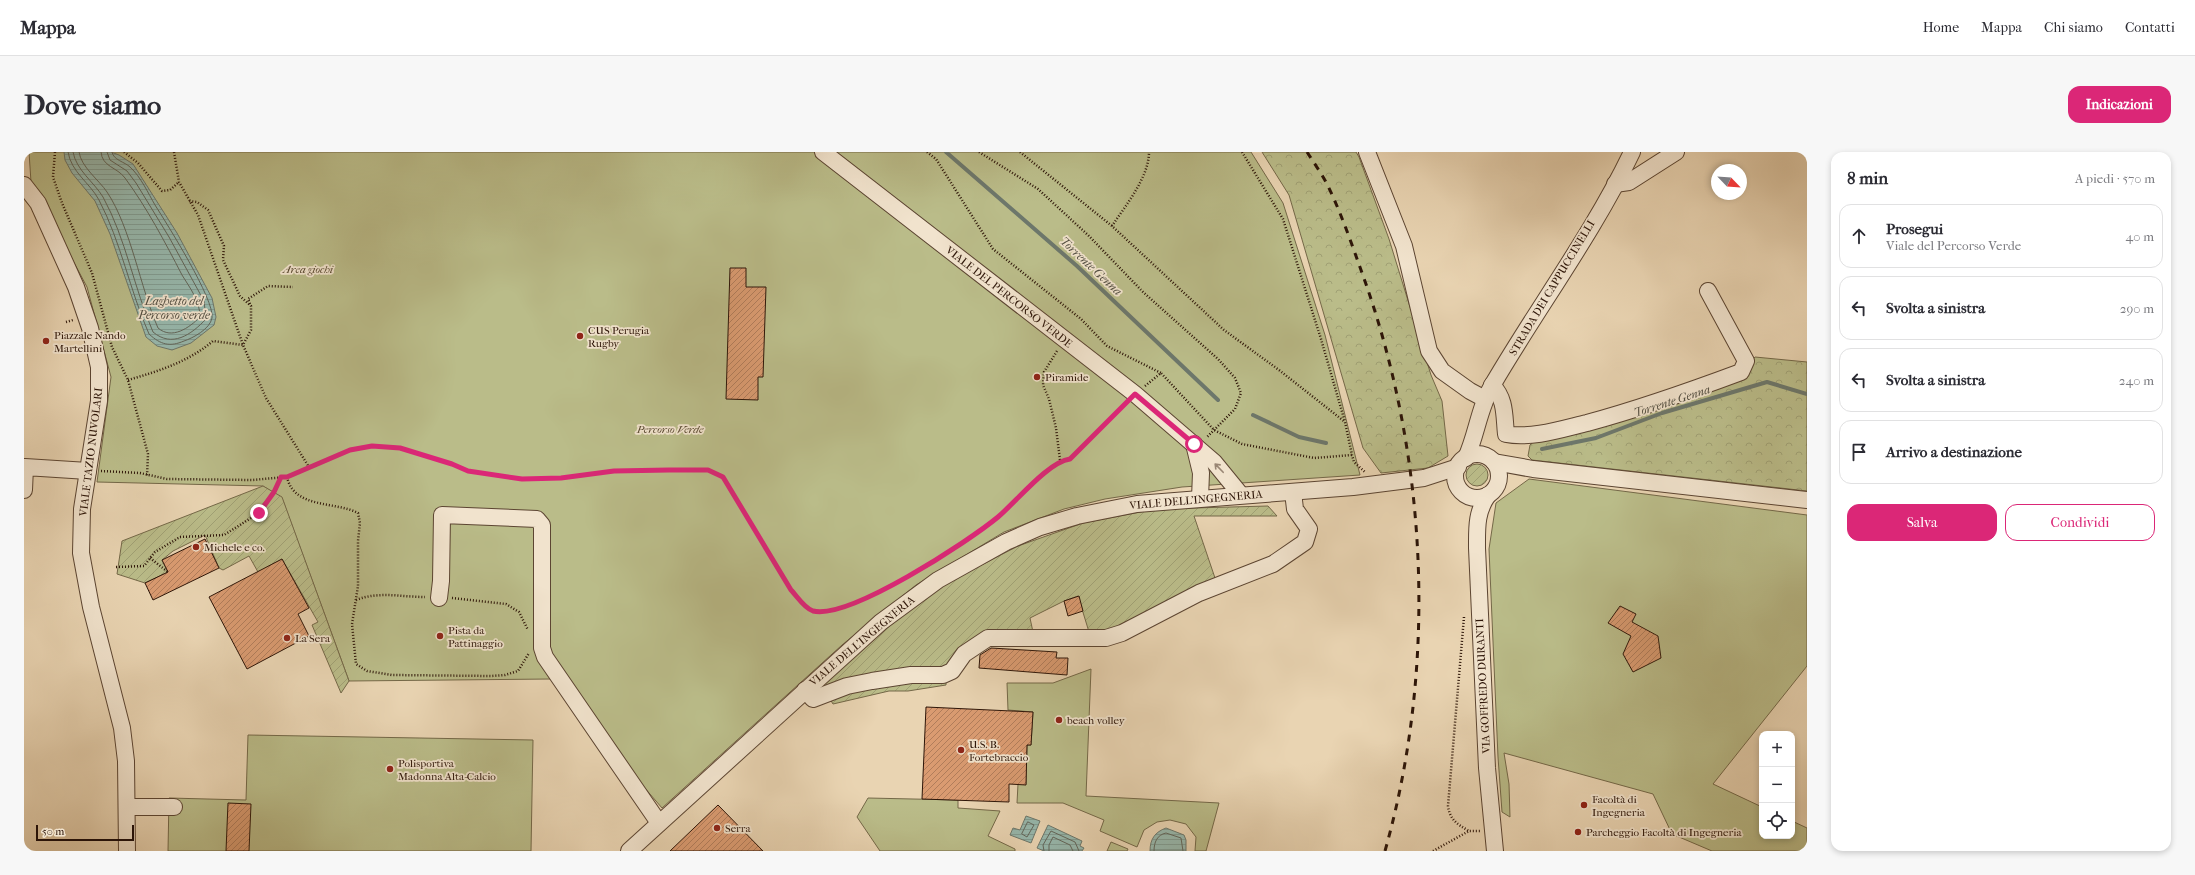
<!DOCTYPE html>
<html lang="it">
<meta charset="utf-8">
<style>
:root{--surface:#fff;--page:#f7f7f7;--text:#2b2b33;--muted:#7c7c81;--line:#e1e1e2;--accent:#db2777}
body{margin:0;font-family:"IM FELL French Canon",serif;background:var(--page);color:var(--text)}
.controls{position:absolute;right:12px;bottom:12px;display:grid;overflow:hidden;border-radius:8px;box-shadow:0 2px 6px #0003}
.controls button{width:36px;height:36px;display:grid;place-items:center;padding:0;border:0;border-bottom:1px solid var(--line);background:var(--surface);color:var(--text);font:20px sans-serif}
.compass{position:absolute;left:1687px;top:12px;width:36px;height:36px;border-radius:50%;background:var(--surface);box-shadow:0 2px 6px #0003;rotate:115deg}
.scale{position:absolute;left:12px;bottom:10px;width:98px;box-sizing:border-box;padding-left:4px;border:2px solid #2d1508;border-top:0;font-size:11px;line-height:14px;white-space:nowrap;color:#2d1508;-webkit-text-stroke:3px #f1e3cd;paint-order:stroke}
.stop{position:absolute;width:12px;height:12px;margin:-9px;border:3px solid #db2777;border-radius:50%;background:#fff}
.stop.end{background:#db2777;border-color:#fff;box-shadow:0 1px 4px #0008}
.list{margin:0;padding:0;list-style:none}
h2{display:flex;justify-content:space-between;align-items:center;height:52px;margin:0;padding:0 16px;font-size:17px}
h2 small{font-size:13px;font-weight:400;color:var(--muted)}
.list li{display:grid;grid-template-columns:26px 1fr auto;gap:12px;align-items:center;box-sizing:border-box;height:64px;margin:0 8px 8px;padding:0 8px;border:1px solid var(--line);border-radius:12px}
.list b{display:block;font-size:15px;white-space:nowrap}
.list p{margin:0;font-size:13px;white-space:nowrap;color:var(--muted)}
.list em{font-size:13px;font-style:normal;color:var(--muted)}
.actions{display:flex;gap:8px;padding:12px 16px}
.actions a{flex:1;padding:9px 0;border:1px solid var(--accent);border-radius:12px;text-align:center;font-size:14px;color:var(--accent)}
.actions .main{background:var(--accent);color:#fff}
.icon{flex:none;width:22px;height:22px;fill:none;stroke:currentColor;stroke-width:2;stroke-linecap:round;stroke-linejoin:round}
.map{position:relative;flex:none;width:1783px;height:699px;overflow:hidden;border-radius:12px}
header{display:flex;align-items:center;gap:24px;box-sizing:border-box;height:56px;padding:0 20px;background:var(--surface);border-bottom:1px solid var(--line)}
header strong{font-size:19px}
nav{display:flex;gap:22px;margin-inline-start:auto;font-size:14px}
.intro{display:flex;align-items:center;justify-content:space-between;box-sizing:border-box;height:96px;padding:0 24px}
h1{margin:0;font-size:28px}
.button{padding:10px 18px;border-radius:12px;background:var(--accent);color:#fff;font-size:14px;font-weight:700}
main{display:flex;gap:24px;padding:0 24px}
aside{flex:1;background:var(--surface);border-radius:12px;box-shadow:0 2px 6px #0003}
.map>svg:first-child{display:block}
.green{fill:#babc89;stroke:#746848}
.forest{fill:url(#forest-crowns);stroke:#746848}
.garden{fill:url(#garden-furrows);stroke:#746848}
.water{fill:url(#water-rules);stroke:#6d776b}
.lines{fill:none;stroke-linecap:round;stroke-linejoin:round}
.shore{stroke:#62665a;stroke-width:1}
.stream{stroke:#6d776b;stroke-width:4}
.building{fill:url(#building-hatch);stroke:#2d1508}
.minor-casing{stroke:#5c4532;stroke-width:18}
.path{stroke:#2d1508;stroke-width:2.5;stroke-dasharray:1 2;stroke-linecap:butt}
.minor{stroke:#f1e3cd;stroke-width:16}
.rail{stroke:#2d1508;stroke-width:3;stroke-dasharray:7 7;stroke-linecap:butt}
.oneway{stroke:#998674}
.route{stroke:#db2777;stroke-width:5}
.poi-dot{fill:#8f2418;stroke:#f1e3cd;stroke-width:1.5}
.labels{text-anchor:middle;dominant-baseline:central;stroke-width:3.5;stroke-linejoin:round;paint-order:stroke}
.park-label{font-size:11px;font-style:italic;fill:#57472f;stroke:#f1e3cd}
.street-label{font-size:11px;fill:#2d1508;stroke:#f1e3cd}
.poi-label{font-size:11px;fill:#2d1508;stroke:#f1e3cd;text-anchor:start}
.water-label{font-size:12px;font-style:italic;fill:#524e42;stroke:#f1e3cd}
</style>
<header>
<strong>Mappa</strong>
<nav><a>Home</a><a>Mappa</a><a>Chi siamo</a><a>Contatti</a></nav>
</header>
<div class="intro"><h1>Dove siamo</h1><a class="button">Indicazioni</a></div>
<main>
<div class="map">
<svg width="1783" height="699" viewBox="0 0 1783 699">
<defs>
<pattern id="forest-crowns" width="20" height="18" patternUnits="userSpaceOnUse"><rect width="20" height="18" fill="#babc89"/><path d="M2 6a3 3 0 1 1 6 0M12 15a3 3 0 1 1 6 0" fill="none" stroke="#a0a175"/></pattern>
<pattern id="garden-furrows" width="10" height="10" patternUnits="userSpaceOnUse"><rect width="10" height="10" fill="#babc89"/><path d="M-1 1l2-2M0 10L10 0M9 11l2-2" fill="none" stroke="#a0a175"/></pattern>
<pattern id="water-rules" width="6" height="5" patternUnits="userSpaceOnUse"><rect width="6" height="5" fill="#97b8ad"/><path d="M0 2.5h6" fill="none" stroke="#829d93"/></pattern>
<pattern id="building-hatch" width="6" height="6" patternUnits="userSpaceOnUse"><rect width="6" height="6" fill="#da9b71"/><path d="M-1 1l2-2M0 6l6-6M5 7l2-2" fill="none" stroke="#b17d5b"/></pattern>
</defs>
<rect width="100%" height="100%" fill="#e9d4b2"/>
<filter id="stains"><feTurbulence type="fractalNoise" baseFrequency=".005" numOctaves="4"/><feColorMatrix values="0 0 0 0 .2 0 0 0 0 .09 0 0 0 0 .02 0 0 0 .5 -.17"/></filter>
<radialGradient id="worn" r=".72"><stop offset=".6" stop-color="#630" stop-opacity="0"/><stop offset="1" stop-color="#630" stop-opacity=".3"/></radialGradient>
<g class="green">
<polygon points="5,0 1227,0 1259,51 1301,183 1336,323 1158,335 1081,347 1040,357 980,380 892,433 818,493 638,656 527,527 325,529 258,346 239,334 73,330 87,225 63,135 7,30"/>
<polygon points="1505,327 1783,363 1783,514 1689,632 1738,655 1738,684 1768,684 1768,669 1783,676 1783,699 1688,699 1648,682 1629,642 1480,601 1485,632 1486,665 1478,660 1474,605 1465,397 1472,351"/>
<polygon points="1067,517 1062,644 1195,651 1182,699 1171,699 1172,685 1162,672 1146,668 1133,670 1120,678 1113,695 1076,679 1080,668 1039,651 993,651 994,632 1002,632 1003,593 1007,593 1009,560 984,558 983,531 1029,531"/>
<polygon points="224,583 509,588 507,699 144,699 145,646 222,648"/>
<polygon points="844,646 934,648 934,656 976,659 964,684 991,697 991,699 856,699 833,665"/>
<polygon points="1087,690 1104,697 1103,699 1083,699"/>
</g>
<g class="forest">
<polygon points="1238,0 1332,0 1335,5 1365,87 1407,223 1418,249 1424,304 1404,316 1357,321 1339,296 1265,43"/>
<polygon points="1731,205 1783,210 1783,339 1508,308 1504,304 1506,293 1520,280 1717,220"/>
</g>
<g class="garden">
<circle cx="1453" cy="323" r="11"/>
<polygon points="239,334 258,345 325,529 317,541 288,473 294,470 258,407 234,420 225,404 199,418 195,416 181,383 149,399 138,408 144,420 121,431 93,422 98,389"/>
<polygon points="1244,354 1253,364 1170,364 1191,426 1077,482 1065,480 1054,444 1040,449 1006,466 1009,480 966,481 922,516 922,533 884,539 865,539 809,552 798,534 864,475 921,432 994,394 1059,371 1132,357"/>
</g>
<g class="water">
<polygon points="40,0 87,0 95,3 109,12 153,81 188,146 192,165 190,173 167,191 148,198 133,194 122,185 86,82 71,49 48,21 41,8"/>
<polygon points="1002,664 1016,669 1007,691 986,683 989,676 996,678"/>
<polygon points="1024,673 1058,689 1056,694 1060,696 1058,699 1020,699 1013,696"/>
<path d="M1142,676l18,7 2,5v11h-36c0,-12 5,-19 16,-23z"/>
</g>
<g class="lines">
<g class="shore">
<path d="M44,0c3,20 22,31 31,48 22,42 31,91 50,134 12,11 21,13 35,7 9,-3 26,-12 28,-23 3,-18 -45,-94 -57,-113 -7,-12 -14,-28 -25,-38 -5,-5 -17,-7 -18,-15"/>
<path d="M49,0c3,18 21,30 30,45 23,42 31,91 50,135 19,16 38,3 53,-13l-2,-18 -35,-64 -33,-54 -9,-12 -17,-11 -3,-8"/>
<path d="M55,0c2,15 20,28 28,40 24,36 33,95 51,136 14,12 31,0 42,-11 0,-16 -10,-29 -18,-42 -17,-33 -35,-67 -57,-97 -8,-11 -23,-11 -24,-26"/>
<polygon points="1004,670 1010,673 1003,685 998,682"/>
<polyline points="1020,699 1019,693 1027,679 1051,690 1055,699"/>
<polyline points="1025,699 1025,693 1029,685 1046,693 1049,699"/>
<path d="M1130,699c0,-9 3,-16 12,-18l15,5 2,13"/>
</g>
<g class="stream">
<polyline points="922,0 1053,114 1194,248"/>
<polyline points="1229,263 1275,285 1302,291"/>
<polyline points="1518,297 1572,286 1638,261 1743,230 1783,242"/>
</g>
</g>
<g class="building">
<polygon points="706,116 722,116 722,135 742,135 739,225 734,225 734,248 702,247"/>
<polygon points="181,387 195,416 129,448 121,431 144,420 138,408"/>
<polygon points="258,407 285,456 274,462 285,484 223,517 185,445"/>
<polygon points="1055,444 1059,459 1044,464 1040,449"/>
<polygon points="1596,454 1612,462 1608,470 1634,484 1637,506 1609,520 1599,502 1607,484 1584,471"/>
<polygon points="967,496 1033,500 1032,506 1044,506 1043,523 955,516 956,503"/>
<polygon points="902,555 1009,560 1007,593 1003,593 1002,633 985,632 985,650 898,647"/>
<polygon points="204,651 227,652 225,699 202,699"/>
<polygon points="694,653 739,699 646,699"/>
</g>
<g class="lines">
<g class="minor-casing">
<g id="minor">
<polyline points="799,0 1111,242 1190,310 1217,343"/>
<polyline points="1343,0 1380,94 1405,199 1418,219 1446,239 1461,247"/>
<polyline points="1591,32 1605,30 1652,0"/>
<polyline points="0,33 14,51 52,135 66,176 75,215 75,249 58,357 57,401 67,455 98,576 102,609 103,699"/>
<path d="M1468,233c14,14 12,31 14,49 25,5 56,-5 81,-11 52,-14 103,-32 154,-51l5,-11 -38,-70"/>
<polyline points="1170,292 1177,321 1176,346"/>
<circle cx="1453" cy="324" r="22"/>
<path d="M1442,306c11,-24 13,-51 27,-74 45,-77 101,-152 139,-232"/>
<polyline points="1470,310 1509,317 1783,348"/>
<polyline points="0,338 1,315 64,319"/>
<path d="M1464,343c-12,17 -11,33 -11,53l10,220 8,83"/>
<polyline points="415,446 417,429 418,363 513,367 518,373 518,496 521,505 635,671"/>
<polyline points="781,538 789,547 823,534 848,529 887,523 919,523 928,519 940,502 964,486 1082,486 1098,481 1175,441 1249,412 1281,390 1285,377 1271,357 1269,340"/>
<polyline points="103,655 150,655"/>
<polyline points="605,699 857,470 914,428 982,390 1016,375 1053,364 1113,352 1329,335 1400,326 1434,315"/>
</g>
</g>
<g class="path">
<polyline points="31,0 29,25 38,51 68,121 88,195 104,228 124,302 123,324"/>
<polyline points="100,0 114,11 138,39 146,38 155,30"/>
<polyline points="150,0 155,30 174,63 219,193 242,246 285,315"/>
<polyline points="903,0 912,7 969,97 1057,167 1083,194 1137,221"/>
<polyline points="955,0 1014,37 1065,84 1119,140 1194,207 1211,226 1217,241 1211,257 1183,285"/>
<polyline points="996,0 1088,74 1200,178 1255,218 1321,270"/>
<polyline points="1218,0 1259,67 1297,187 1321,270 1328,303 1330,310 1341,320"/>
<path d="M1088,74c14,-21 37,-49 37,-74"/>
<polyline points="226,152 224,147 244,134 269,135"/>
<polyline points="42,170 49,168"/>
<polyline points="1033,199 1020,220 1019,233 1025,247 1032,276 1036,308"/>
<path d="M104,228c31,-9 60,-18 85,-39l30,4 8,-15v-24l-11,-10 -17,-36 1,-14 -16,-36 -11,-8 -8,-1"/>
<polyline points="1121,234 1137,221 1190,278 1218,292 1290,306 1328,303"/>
<path d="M77,319l39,2 27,6 85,1 35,-3 63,-27 22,-4 28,2 51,16 17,7 54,8 39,-1 53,-7 55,-1h39l15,7 68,113c6,6 13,18 22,21 36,9 156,-69 185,-94 19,-16 49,-55 72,-58l55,-55"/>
<path d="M263,325c7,32 48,24 71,36l2,10 -2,18v45l-6,38 4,40 11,7 25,4 99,1 14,-1 13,-4 11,-18"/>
<polyline points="126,406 144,420"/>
<polyline points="92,415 120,414 131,400 156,385 200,383 235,361 250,340 257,326"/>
<polyline points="428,446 482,452 495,460 504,478"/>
<path d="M332,448c23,-9 45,-3 69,-3"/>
<path d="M1440,465l-16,189c2,14 9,18 21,25"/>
<polyline points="1409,699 1445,679 1456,679"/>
</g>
<use href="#minor" class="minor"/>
<path class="rail" d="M1283,0c7,11 15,22 21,34 13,27 23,56 33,84 67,184 77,393 24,581"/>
</g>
<defs><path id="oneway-shaft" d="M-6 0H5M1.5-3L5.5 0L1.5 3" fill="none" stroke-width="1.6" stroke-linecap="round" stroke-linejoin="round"/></defs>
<use class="oneway" href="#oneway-shaft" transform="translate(1195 316) rotate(-134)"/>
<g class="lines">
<path class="route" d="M235,361l15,-21 7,-15h6l63,-27 22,-4 28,2 52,16 16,7 54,8 39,-1 53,-7 55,-1h39l15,7 68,113c6,6 13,18 22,21 36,9 156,-70 185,-94 19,-16 50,-55 72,-58l65,-65 59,50"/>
</g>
<g class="poi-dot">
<circle cx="556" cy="184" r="4"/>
<circle cx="22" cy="189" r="4"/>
<circle cx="1013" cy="225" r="4"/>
<circle cx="172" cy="395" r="4"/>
<circle cx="416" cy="484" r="4"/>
<circle cx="263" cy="486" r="4"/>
<circle cx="1035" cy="568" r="4"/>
<circle cx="937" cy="598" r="4"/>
<circle cx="366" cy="617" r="4"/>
<circle cx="1560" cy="653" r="4"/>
<circle cx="693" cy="676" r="4"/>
<circle cx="1554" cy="680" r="4"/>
</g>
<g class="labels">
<g class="park-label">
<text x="284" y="117">Area giochi</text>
<text x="646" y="277">Percorso Verde</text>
</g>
<g class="street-label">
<text transform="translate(1528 136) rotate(-59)">STRADA DEI CAPPUCCINELLI</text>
<text transform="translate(985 145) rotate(38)">VIALE DEL PERCORSO VERDE</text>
<text transform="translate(67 300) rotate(-83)">VIALE TAZIO NUVOLARI</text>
<text transform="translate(1172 348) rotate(-5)">VIALE DELL'INGEGNERIA</text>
<text transform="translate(838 489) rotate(-40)">VIALE DELL'INGEGNERIA</text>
<text transform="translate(1459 534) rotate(-93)">VIA GOFFREDO DURANTI</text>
</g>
<g class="poi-label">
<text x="564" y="178">CUS Perugia<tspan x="564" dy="13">Rugby</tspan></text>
<text x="30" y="183">Piazzale Nando<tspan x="30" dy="13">Martellini</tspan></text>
<text x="1021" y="225">Piramide</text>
<text x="180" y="395">Michele e co.</text>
<text x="424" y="478">Pista da<tspan x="424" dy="13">Pattinaggio</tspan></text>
<text x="271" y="486">La Sera</text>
<text x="1043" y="568">beach volley</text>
<text x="945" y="592">U.S. B.<tspan x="945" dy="13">Fortebraccio</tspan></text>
<text x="374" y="611">Polisportiva<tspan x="374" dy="13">Madonna Alta-Calcio</tspan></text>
<text x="1568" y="647">Facoltà di<tspan x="1568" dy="13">Ingegneria</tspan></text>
<text x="701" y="676">Serra</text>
<text x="1562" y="680">Parcheggio Facoltà di Ingegneria</text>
</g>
<g class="water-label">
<text transform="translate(1067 114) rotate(43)">Torrente Genna</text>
<text x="150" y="149">Laghetto del<tspan x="150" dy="14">Percorso verde</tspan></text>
<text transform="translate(1648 249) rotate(-18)">Torrente Genna</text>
</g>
</g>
<rect width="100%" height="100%" filter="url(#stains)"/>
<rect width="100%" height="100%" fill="url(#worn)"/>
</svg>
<div class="controls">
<button>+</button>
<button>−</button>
<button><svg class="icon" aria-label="locate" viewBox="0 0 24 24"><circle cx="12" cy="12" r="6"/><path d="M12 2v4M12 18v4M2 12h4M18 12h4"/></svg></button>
</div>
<svg class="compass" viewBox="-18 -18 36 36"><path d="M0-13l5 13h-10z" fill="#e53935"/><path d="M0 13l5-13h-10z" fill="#7c7c81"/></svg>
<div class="scale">50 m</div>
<div class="stop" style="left:1170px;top:292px"></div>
<div class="stop end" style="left:235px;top:361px"></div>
</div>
<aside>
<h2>8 min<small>A piedi · 570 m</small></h2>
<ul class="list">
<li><svg class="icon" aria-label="ahead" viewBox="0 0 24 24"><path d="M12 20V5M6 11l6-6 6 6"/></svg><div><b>Prosegui</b><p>Viale del Percorso Verde</p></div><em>40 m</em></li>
<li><svg class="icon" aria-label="left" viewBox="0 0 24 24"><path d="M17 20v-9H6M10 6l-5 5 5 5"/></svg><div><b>Svolta a sinistra</b></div><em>290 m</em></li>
<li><svg class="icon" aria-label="left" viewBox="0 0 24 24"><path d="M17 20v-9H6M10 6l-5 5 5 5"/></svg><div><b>Svolta a sinistra</b></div><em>240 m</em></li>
<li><svg class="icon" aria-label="arrive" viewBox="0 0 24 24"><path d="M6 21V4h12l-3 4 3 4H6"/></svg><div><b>Arrivo a destinazione</b></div></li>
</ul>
<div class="actions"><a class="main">Salva</a><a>Condividi</a></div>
</aside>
</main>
